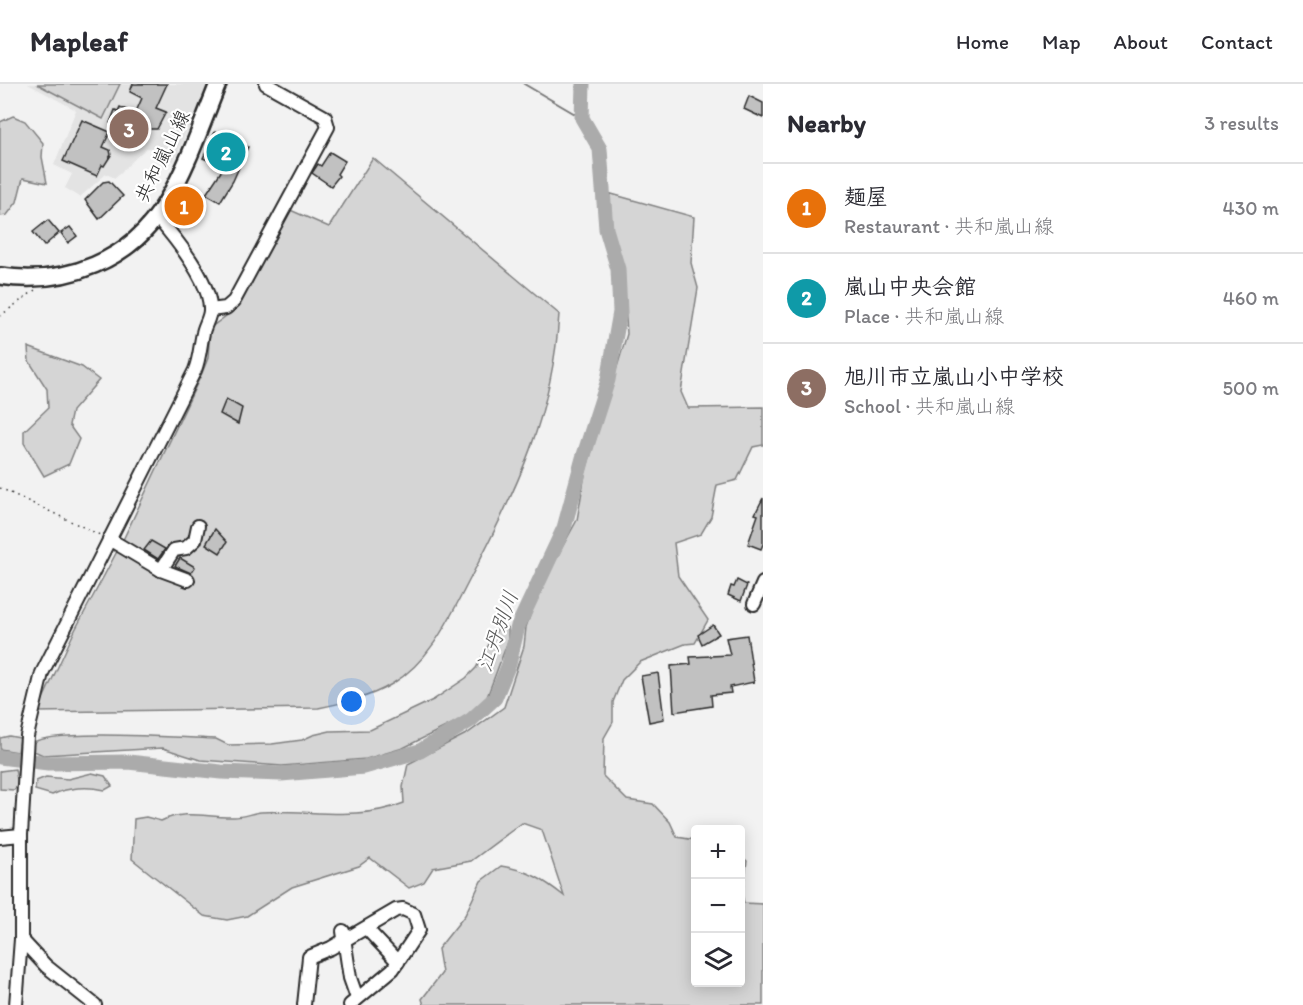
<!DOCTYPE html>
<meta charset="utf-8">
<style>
:root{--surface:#fff;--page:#f2f2f3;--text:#2b2b33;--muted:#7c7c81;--line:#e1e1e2;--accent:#1f6fb2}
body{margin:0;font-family:Itim,"Klee One",sans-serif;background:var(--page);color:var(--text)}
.controls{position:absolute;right:18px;bottom:18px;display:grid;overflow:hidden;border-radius:6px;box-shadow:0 3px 15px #0003}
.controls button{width:54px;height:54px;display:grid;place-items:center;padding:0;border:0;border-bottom:2px solid var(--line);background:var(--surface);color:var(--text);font:30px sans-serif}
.you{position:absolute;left:352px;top:618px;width:21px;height:21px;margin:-15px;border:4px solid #fff;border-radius:50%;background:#1a73e8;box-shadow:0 0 0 9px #1a73e833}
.badge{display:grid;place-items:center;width:39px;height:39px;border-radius:50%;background:var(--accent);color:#fff;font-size:20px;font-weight:700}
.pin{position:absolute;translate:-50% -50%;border:3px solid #fff;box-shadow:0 2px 6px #0006}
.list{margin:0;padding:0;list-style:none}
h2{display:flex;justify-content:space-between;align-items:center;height:78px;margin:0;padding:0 24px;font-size:26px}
h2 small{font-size:20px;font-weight:400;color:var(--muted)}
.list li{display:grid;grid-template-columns:39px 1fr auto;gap:18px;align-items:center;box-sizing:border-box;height:90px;padding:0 24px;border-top:2px solid var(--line)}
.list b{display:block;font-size:22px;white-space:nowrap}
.list p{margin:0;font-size:20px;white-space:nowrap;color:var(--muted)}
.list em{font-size:20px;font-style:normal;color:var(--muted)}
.icon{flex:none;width:33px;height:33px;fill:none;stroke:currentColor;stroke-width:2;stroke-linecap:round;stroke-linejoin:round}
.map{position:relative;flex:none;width:763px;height:921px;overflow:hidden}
header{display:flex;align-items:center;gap:36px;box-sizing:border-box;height:84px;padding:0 30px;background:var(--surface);border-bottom:2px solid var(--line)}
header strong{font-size:28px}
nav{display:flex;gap:33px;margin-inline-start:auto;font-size:21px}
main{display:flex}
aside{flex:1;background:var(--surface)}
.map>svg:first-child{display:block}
.built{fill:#e3e3e3}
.green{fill:#d5d5d5;stroke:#808080;stroke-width:1.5}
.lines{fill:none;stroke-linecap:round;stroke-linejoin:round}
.stream{stroke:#787878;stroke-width:2}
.river{stroke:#ababab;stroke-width:15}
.building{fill:#c1c1c1;stroke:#2b2b2b;stroke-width:1.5}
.minor-casing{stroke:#2b2b2b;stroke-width:16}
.major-casing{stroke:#2b2b2b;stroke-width:20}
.path{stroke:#2b2b2b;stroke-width:1.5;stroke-dasharray:1.5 4.5;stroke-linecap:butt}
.minor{stroke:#fff;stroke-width:12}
.major{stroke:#fff;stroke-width:15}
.labels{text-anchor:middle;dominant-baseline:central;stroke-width:4.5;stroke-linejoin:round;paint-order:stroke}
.street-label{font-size:20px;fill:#2b2b2b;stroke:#fff}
.water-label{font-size:21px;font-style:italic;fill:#585858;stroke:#fff}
</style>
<header>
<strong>Mapleaf</strong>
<nav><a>Home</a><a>Map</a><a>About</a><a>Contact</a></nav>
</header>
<main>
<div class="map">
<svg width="763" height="921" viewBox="0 0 763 921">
<rect width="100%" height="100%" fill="#f2f2f2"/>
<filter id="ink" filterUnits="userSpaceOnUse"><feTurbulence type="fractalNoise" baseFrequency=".0167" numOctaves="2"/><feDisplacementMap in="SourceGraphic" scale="12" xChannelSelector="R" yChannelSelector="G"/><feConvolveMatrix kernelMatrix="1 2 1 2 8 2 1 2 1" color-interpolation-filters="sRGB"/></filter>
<g filter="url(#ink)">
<polygon class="built" points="28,0 208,0 174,78 152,64 146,64 115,94 106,90 80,113 65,104 72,90 54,81 76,26"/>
<g class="green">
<polygon points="37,0 120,0 103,35"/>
<polygon points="13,32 25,37 43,59 42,73 47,99 23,94 17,118 7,131 0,132 0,38"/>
<path d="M373,74l186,156c-6,99 -42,175 -87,261 -21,40 -40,85 -80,109 -23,14 -49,19 -74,24l-281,4 38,-82 47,-88 80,-169 6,-15 2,-30 24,-18 54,-101 41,18z"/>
<path d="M608,109l86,24 -3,46 7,25 -17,104 7,16 75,-1v38l-10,2 -16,33 -20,5 -6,32 -10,17 -27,9 4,33 30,44 -13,23 -10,1 -45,18 -18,18 -9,22v20l-9,16 -1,38 24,24 26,4 17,18 7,15 18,3 1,142h44l1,-126 6,5 -5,34 2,8 19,1v101h-339l-2,-6 20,-26 -4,-24 27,-34 16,-34 20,-15c27,4 43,14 63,30l-22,-66 -20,-7 -51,38 -38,7 -9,14 -15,6 -39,-30 -11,8 -67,21 -45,29 -20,4 -23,-4 -72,-57 2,-40 12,-2 15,4c25,-12 46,-3 73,-4 9,0 18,-4 27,-5 49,-3 94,10 143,-9l-1,-16 5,-23 60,-31 36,-26 20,-61 2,-19 14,-39 37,-68 8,-46 42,-140 -3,-47 -9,-46 -6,-18z"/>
<polygon points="28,263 82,283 99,296 72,327 69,341 79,355 69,380 44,392 24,359 24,347 48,324 47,305 29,277"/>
<path d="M500,540l8,4v13l-21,56 -21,20 -63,31 -37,11 -84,7 -82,-6 -37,-12 -120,7 -9,-4 -3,-7c16,-16 154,-6 185,-5l12,6 44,-1 30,-4 11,-5 17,-4 40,-1 63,-30 33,-22 10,-10z"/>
<polygon points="9,652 20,654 18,668 0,665 0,654"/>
<polygon points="15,685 18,701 14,706 0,705 0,687"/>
<path d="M92,689l13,3 7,10 -7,4c-17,-4 -37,-3 -53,5l-17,-5 1,-9 10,-4 22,2z"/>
</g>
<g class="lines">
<polyline class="stream" points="524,0 582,34"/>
<polyline class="river" points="0,673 48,679 128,678 221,688 281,690 364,683 420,667 471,636 495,614 509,580 518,542 564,444 583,374 608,296 620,228 618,185 606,145 600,65 582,34 583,0"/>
</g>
<g class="building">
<polygon points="133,0 167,0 156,24 166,28 157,45 147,45 137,41 133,50 110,39 115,26 118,27 120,23 135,30 142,14 130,8"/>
<polygon points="749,12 763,19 763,34 744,25"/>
<polygon points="82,36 110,48 103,63 110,66 111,71 104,82 102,81 97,92 63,77"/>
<polygon points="215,48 248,63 233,97 220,118 206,110 224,83 203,74"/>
<polygon points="330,68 345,77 337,90 339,92 331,102 312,89 318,80 321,82"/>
<polygon points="109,97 123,112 99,135 85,116 103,98"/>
<polygon points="186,106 199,116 182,138 170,129"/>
<polygon points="48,136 59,149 44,162 33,148"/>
<polygon points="70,143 77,152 68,159 61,149"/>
<polygon points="226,315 242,324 238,340 220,330"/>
<polygon points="763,414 763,460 761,465 748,460 758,431 755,430"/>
<polygon points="215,445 227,458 220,469 206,460"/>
<polygon points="151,457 165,465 158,475 144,466"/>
<polygon points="180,474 195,483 191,489 175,482"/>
<polygon points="737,496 747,501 741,517 728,511 731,502 734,503"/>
<polygon points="713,541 719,550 702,560 698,551"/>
<polygon points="747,551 754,598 730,603 731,609 711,611 712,622 674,628 671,582 691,580 690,573 730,571 726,554"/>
<polygon points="658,589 664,635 649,638 641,592"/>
</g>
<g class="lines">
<g class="minor-casing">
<g id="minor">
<polyline points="210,226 226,224 234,217 328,43 325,33 266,0"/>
<polyline points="109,455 161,486 174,466 186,464 195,456 198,442"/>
<polyline points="161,486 188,496"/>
<polyline points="754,520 763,499"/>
<polyline points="0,753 21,751"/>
<polyline points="366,844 398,878"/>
<polyline points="343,847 350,894 357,914"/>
<polyline points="21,855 46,882 95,921"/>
<path d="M16,921l5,-66v-104l6,-99 15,-63 153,-303c5,-13 5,-24 8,-37 1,-7 7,-15 7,-23 1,-29 -35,-72 -53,-93"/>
<polyline points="304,921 309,873 331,864 396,826 403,825 414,830 419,846 393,885 350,921"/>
</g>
</g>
<g class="major-casing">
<path id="major" d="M0,192c65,10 132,-15 166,-74 22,-36 36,-79 52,-118"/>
</g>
<g class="path">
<polyline points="0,232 35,206"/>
<polyline points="0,404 100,451"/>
</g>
<use href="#minor" class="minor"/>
<use href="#major" class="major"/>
</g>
</g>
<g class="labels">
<g class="street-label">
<text transform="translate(162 72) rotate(-64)">共和嵐山線</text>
</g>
<g class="water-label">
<text transform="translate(497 547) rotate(-70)">江丹別川</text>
</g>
</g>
</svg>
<div class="controls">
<button>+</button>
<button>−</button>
<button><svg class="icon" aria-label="layers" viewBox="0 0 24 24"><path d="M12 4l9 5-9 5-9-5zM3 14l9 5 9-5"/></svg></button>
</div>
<div class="you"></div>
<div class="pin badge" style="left:184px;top:122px;background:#e8710a">1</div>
<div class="pin badge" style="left:226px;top:68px;background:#0f9aa8">2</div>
<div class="pin badge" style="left:129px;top:45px;background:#8d6e63">3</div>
</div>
<aside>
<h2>Nearby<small>3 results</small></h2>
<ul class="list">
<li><span class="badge" style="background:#e8710a">1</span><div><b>麺屋</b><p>Restaurant · 共和嵐山線</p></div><em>430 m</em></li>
<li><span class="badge" style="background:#0f9aa8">2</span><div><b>嵐山中央会館</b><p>Place · 共和嵐山線</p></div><em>460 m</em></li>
<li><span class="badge" style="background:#8d6e63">3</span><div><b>旭川市立嵐山小中学校</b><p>School · 共和嵐山線</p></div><em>500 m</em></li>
</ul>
</aside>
</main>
